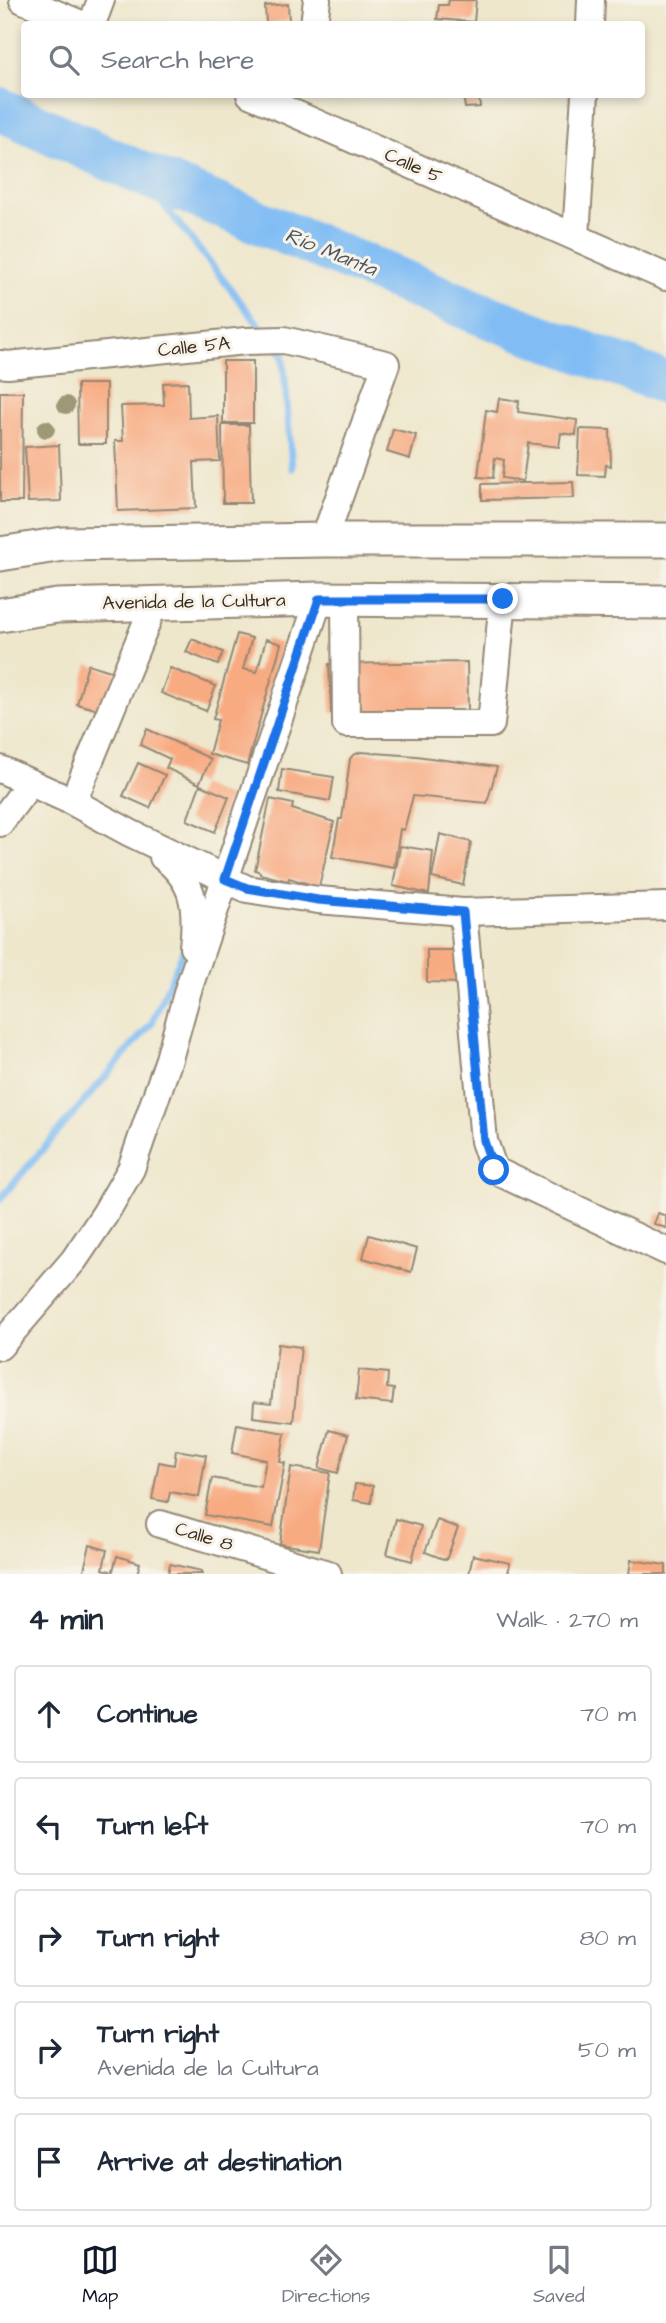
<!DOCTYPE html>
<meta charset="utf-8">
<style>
:root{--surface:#fff;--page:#f2f2f3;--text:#1f2937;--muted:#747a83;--line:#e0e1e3;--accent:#111827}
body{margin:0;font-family:"Architects Daughter",sans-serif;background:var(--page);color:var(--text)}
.stop{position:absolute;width:21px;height:21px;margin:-16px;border:5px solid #1a73e8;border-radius:50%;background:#fff}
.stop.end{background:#1a73e8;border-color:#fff;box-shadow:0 2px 7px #0008}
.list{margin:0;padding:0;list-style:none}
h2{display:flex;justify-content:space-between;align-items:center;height:91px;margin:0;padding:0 28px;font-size:30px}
h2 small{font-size:23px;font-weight:400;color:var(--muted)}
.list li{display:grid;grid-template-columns:46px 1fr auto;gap:21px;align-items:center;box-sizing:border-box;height:98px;margin:0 14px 14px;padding:0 14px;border:2px solid var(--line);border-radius:7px}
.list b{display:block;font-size:26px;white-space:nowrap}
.list p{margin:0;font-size:23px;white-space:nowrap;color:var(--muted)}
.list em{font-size:23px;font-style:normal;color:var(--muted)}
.icon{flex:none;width:38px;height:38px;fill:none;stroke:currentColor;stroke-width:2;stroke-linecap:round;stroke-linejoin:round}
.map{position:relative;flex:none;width:666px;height:1574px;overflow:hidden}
.search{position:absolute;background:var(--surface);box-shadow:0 4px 10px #0003;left:21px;right:21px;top:21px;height:77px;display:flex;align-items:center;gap:18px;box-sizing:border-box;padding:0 24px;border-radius:7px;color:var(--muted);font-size:26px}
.sheet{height:651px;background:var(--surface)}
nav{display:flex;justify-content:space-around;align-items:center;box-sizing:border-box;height:98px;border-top:2px solid var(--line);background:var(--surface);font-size:19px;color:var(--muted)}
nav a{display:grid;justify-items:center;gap:4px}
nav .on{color:var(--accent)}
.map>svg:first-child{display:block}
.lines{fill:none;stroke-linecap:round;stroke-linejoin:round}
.stream{stroke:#81bdf4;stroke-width:7}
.river{stroke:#81bdf4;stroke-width:44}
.building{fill:#f8aa81}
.minor-casing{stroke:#948875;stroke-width:30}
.major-casing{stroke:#948875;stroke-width:37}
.minor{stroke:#fff;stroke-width:26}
.major{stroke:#fff;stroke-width:33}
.tree{fill:#9f9877}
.route{stroke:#1a73e8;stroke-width:9}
.labels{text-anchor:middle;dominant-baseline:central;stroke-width:6;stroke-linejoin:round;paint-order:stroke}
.street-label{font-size:19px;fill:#3b2a1e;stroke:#f7f3e8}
.water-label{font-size:21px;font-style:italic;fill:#50565e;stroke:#f7f3e8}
</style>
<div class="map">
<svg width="666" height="1574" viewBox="0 0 666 1574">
<rect width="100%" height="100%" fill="#f7f3e8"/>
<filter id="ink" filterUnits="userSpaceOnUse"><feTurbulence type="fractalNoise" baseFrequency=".0143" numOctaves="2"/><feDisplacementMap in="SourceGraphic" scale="14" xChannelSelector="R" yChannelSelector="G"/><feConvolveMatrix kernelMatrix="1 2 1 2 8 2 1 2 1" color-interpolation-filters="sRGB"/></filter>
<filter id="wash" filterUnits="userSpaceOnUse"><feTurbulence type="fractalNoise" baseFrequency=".00686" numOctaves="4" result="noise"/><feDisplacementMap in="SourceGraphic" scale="28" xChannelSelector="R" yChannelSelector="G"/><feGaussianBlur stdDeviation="1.57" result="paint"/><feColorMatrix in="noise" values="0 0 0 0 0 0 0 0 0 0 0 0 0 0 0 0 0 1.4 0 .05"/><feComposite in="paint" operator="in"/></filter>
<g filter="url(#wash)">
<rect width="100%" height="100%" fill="#eee7cc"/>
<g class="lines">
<g class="stream">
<polyline points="138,172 266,334"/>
<polyline points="276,346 283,355 292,468"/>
<polyline points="0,1199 152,1023 186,945"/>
</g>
<polyline class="river" points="0,109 138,172 479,313 666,383"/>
</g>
<g id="blocks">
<g class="building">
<polygon points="449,0 476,0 474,22 437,19 439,5 448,5"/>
<polygon points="288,4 289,21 266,23 265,6"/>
<polygon points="463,94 479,94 480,107 465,108"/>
<rect x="223" y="361" width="30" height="62"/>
<polygon points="188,382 189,418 218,416 220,461 194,462 196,508 118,511 115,441 123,441 121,406 164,405 163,383"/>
<polygon points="77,384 106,384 106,444 78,444"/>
<polygon points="0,392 23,392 22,502 0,502"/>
<polygon points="499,398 519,401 518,412 577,420 576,435 561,433 559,447 528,443 523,481 502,478 504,460 495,458 493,478 478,477 486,410 497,412"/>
<polygon points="222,425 249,425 251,503 223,503"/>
<polygon points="393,429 416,435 410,459 387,452"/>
<polygon points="580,429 610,430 611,466 606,465 605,476 578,475"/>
<polygon points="59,445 61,501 28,502 25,447"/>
<polygon points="573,482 574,498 482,500 482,484"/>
<polygon points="237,634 252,638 243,669 257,672 266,639 281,644 247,765 209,754 218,720 213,719"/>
<polygon points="192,639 223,652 218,665 186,652"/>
<polygon points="467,662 468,710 331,713 329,664"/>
<polygon points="88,664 117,673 106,712 77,704"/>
<polygon points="170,668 216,686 206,711 161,693"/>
<polygon points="147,729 211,759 199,784 166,768 170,759 140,745"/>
<polygon points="361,752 416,756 497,767 487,803 413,796 404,830 400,829 394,868 332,857 339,819 342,819 350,759 353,755"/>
<polygon points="138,763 165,775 150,808 123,796"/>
<polygon points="282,769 334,777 330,801 279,792"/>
<polygon points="200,785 229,797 215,832 187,820"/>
<polygon points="270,799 293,804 292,809 334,822 319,887 289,878 288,881 260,874 260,872 255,870"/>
<polygon points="440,834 471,842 463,885 432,878"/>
<polygon points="400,846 433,851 429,894 393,886"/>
<polygon points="427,950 461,950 460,983 427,982"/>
<polygon points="658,1213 666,1216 666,1228 654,1224"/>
<polygon points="369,1235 417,1249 411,1272 363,1258"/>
<polygon points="278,1344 301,1347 293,1422 253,1417 254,1402 271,1404"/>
<polygon points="359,1370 388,1373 387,1388 394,1389 392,1404 356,1400"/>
<polygon points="237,1424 285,1433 280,1462 285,1463 273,1527 205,1515 212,1478 261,1487 266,1460 232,1453"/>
<polygon points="329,1430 348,1435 338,1473 319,1468"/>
<polygon points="176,1450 206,1455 199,1497 170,1492 168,1502 152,1499 159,1462 174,1465"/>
<polygon points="291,1467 330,1473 319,1550 280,1544"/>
<polygon points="355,1484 373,1486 371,1503 353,1500"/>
<polygon points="396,1519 421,1526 412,1561 387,1554"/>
<polygon points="437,1520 458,1528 446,1560 425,1552"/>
<polygon points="90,1545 107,1550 103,1569 110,1571 109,1574 83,1574"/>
<polygon points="473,1555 510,1563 508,1574 469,1574"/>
<polygon points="117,1556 140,1563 137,1574 112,1574"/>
<polygon points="631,1560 666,1565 666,1574 629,1574"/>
<polygon points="170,1564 202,1571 202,1574 168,1574"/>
</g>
</g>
</g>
<g filter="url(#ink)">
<use href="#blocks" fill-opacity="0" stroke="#948875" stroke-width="2"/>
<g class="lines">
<g class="minor-casing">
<g id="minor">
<polyline points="23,0 81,24"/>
<polyline points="92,24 101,0"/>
<polyline points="314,24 317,0"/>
<polyline points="590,24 591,0"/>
<polyline points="250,94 666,277"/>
<polyline points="576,236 585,94"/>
<polyline points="0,364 8,365 246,341 284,340 386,364 324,540"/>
<polyline points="345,600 346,724 491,724 503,599"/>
<polyline points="0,769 73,802 130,833 247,889 318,900 463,912 666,906"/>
<polyline points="73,802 155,602"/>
<polyline points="0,823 30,783"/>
<path d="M163,857c33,25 34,52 30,90"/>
<polyline points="463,912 484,1141 494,1170 666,1251"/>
<polyline points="0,1346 74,1260 105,1214 131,1169 169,1059 188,990 319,599"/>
<polyline points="160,1524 328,1574"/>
</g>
</g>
<g class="major-casing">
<g id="major">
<polyline points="0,554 63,544 324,540 666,540"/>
<polyline points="0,615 57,606 319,599 666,602"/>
</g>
</g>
<use href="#minor" class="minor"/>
<use href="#major" class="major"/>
</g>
<g class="tree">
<circle cx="66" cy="405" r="9"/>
<circle cx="46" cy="429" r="9"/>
</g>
</g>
<g class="lines" filter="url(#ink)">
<polyline class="route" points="494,1170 484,1141 463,912 318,900 247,888 225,879 319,599 503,599"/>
</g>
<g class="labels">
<g class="street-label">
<text transform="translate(413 166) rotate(24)">Calle 5</text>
<text transform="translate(194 347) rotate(-6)">Calle 5A</text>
<text transform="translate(194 602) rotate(-1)">Avenida de la Cultura</text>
<text transform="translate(204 1537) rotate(17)">Calle 8</text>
</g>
<g class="water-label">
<text transform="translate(331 252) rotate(22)">Río Manta</text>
</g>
</g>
</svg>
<div class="stop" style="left:494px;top:1170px"></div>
<div class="stop end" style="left:503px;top:599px"></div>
<div class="search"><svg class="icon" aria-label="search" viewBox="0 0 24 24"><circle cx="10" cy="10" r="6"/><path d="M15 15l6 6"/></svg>Search here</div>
</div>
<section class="sheet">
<h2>4 min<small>Walk · 270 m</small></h2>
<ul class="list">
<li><svg class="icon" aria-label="ahead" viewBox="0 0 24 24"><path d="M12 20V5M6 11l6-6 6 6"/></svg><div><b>Continue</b></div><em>70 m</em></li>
<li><svg class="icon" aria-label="left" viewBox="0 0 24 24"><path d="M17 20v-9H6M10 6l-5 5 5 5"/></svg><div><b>Turn left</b></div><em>70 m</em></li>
<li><svg class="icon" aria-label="right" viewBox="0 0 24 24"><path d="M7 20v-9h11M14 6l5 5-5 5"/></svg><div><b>Turn right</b></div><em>80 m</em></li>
<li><svg class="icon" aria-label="right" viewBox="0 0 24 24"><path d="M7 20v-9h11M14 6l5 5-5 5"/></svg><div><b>Turn right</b><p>Avenida de la Cultura</p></div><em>50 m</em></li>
<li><svg class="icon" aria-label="arrive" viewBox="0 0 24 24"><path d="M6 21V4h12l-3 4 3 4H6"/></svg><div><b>Arrive at destination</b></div></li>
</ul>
</section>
<nav>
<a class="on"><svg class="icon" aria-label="map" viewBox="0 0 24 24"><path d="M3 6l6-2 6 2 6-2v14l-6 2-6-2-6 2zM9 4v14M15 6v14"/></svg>Map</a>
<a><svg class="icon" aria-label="directions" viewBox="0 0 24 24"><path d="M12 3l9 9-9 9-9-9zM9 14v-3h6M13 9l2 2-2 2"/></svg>Directions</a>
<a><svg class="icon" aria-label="saved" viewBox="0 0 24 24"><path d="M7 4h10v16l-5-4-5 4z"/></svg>Saved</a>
</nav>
